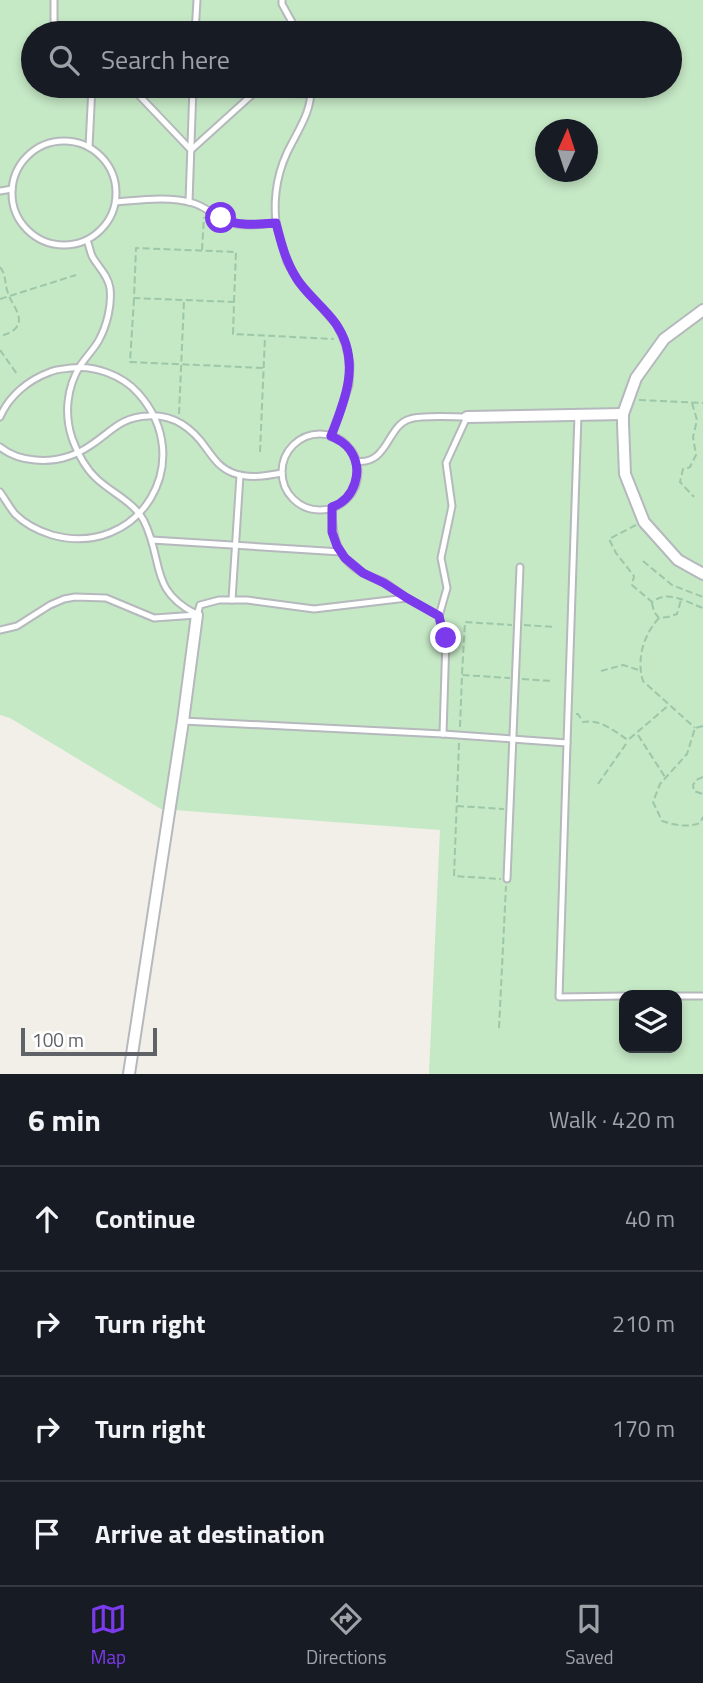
<!DOCTYPE html>
<meta charset="utf-8">
<style>
:root{--surface:#171b24;--page:#20242c;--text:#f1f3f6;--muted:#9ea1a6;--line:#363941;--accent:#7c3aed}
body{margin:0;font-family:"Titillium Web",sans-serif;background:var(--page);color:var(--text)}
.controls{position:absolute;right:21px;bottom:21px;display:grid;overflow:hidden;border-radius:14px;box-shadow:0 4px 10px #0003}
.controls button{width:63px;height:63px;display:grid;place-items:center;padding:0;border:0;border-bottom:2px solid var(--line);background:var(--surface);color:var(--text);font:35px sans-serif}
.compass{position:absolute;left:535px;top:119px;width:63px;height:63px;border-radius:50%;background:var(--surface);box-shadow:0 4px 10px #0003;rotate:3deg}
.scale{position:absolute;left:21px;bottom:18px;width:136px;box-sizing:border-box;padding-left:7px;border:4px solid #5f6368;border-top:0;font-size:19px;line-height:24px;white-space:nowrap;color:#5f6368;-webkit-text-stroke:5px #fff;paint-order:stroke}
.stop{position:absolute;width:21px;height:21px;margin:-16px;border:5px solid #7c3aed;border-radius:50%;background:#fff}
.stop.end{background:#7c3aed;border-color:#fff;box-shadow:0 2px 7px #0008}
.list{margin:0;padding:0;list-style:none}
h2{display:flex;justify-content:space-between;align-items:center;height:91px;margin:0;padding:0 28px;font-size:30px}
h2 small{font-size:23px;font-weight:400;color:var(--muted)}
.list li{display:grid;grid-template-columns:46px 1fr auto;gap:21px;align-items:center;box-sizing:border-box;height:105px;padding:0 28px;border-top:2px solid var(--line)}
.list b{display:block;font-size:26px;white-space:nowrap}
.list em{font-size:23px;font-style:normal;color:var(--muted)}
.icon{flex:none;width:38px;height:38px;fill:none;stroke:currentColor;stroke-width:2;stroke-linecap:round;stroke-linejoin:round}
.map{position:relative;flex:none;width:703px;height:1074px;overflow:hidden}
.search{position:absolute;background:var(--surface);box-shadow:0 4px 10px #0003;left:21px;right:21px;top:21px;height:77px;display:flex;align-items:center;gap:18px;box-sizing:border-box;padding:0 24px;border-radius:38px;color:var(--muted);font-size:26px}
.sheet{height:511px;background:var(--surface)}
nav{display:flex;justify-content:space-around;align-items:center;box-sizing:border-box;height:98px;border-top:2px solid var(--line);background:var(--surface);font-size:19px;color:var(--muted)}
nav a{display:grid;justify-items:center;gap:4px}
nav .on{color:var(--accent)}
.map>svg:first-child{display:block}
.green{fill:#c5e8c5;fill-rule:evenodd}
.lines{fill:none;stroke-linecap:round;stroke-linejoin:round}
.lane-casing{stroke:#b5b8bc;stroke-width:9}
.street-casing{stroke:#b5b8bc;stroke-width:14}
.path{stroke:#9cc7a9;stroke-width:2;stroke-dasharray:7 3.5;stroke-linecap:butt}
.lane{stroke:#fff;stroke-width:5}
.street{stroke:#fff;stroke-width:10}
.route{stroke:#7c3aed;stroke-width:9}
</style>
<div class="map">
<svg width="703" height="1074" viewBox="0 0 703 1074">
<rect width="100%" height="100%" fill="#f1efe8"/>
<path class="green" d="M0,0h703v1074h-274l11,-244 -279,-21 -151,-91 -10,-3zM33,33h637v53h-637zM546,130h42v42h-42zM624,995h53v53h-53z"/>
<g class="lines">
<g class="lane-casing">
<g id="lane">
<polyline points="54,0 54,20 56,33"/>
<polyline points="282,0 282,4 298,33"/>
<polyline points="195,33 197,0"/>
<polyline points="93,87 133,89 136,86"/>
<polyline points="133,89 191,150 254,93 246,86"/>
<polyline points="254,93 311,94"/>
<circle cx="64" cy="193" r="52"/>
<polyline points="89,147 92,86"/>
<polyline points="0,191 12,189"/>
<path d="M116,202c25,-2 53,-6 77,1 14,4 25,16 39,20 14,4 30,1 44,0l11,39 11,19 39,44 8,18 5,21 -1,21 -18,52"/>
<polyline points="189,202 193,86"/>
<path d="M276,223c-3,-28 2,-55 16,-80 10,-19 20,-35 19,-57"/>
<path d="M87,240c2,5 3,11 5,16 6,11 16,19 18,32 2,17 -3,37 -11,52 -5,9 -13,17 -19,26 -13,21 -16,48 -8,72 5,14 13,30 25,41 15,14 37,23 47,42 20,41 5,69 52,93"/>
<path d="M0,417c9,-21 28,-37 50,-45 6,-3 14,-3 21,-4 23,-3 51,7 67,25 61,68 1,166 -86,142 -13,-4 -27,-11 -37,-21 -5,-6 -10,-15 -15,-22"/>
<circle cx="320" cy="472" r="38"/>
<path d="M0,447c10,8 23,12 35,13 20,2 40,-4 56,-15 21,-14 30,-28 57,-29 26,-2 44,12 58,32 8,11 14,20 27,25 16,6 33,3 49,0"/>
<path d="M332,507c0,29 4,51 31,66 7,4 14,6 21,9 8,5 15,11 23,16"/>
<polyline points="152,540 341,552"/>
<polyline points="232,600 240,475"/>
<polyline points="439,616 442,630 446,638 443,734"/>
<path d="M0,630l17,-4 33,-21 14,-6 11,-2 31,1 48,20 43,-3 3,-10 19,-5h28l67,9 93,-11 32,18 8,-28 -6,-30 11,-52 -6,-43 21,-46c-14,0 -46,-2 -57,2 -23,6 -22,47 -54,42"/>
<polyline points="183,721 443,734 567,743 578,415"/>
<polyline points="567,743 559,997 624,996"/>
<polyline points="507,879 520,567"/>
<polyline points="677,996 703,996"/>
</g>
</g>
<g class="street-casing">
<g id="street">
<polyline points="703,310 664,339 636,378 623,414 623,424 625,474 644,522 678,560 703,574"/>
<polyline points="467,417 623,414"/>
<polyline points="129,1074 183,721 197,615"/>
</g>
</g>
<g class="path">
<polyline points="202,250 204,217"/>
<path d="M0,267c7,9 4,16 8,26 3,11 18,25 7,36 -4,4 -10,5 -15,8"/>
<polyline points="0,299 76,275"/>
<polyline points="134,299 130,362 264,368"/>
<polyline points="234,302 236,252 136,248 134,298 234,302 233,334 334,339"/>
<polyline points="0,350 17,374"/>
<polyline points="639,400 703,403"/>
<polyline points="692,403 697,420 693,437 696,455 690,467 686,469 683,469 680,482 694,497"/>
<polyline points="179,414 184,301"/>
<polyline points="260,452 265,337"/>
<path d="M636,525l-27,14 7,14 18,23 -2,9 20,17c16,-13 34,0 51,6"/>
<polyline points="643,561 672,585 703,597"/>
<polyline points="652,603 654,612 659,618 668,617 677,614 681,600"/>
<path d="M659,618c-15,16 -23,41 -16,63l52,47"/>
<polyline points="524,625 555,627"/>
<polyline points="601,671 623,665 639,670"/>
<polyline points="462,674 465,622 512,625"/>
<polyline points="522,679 552,681"/>
<path d="M576,714h2l5,8c18,-3 31,9 45,18l41,-35"/>
<path d="M703,726l-8,2 -8,26 -27,30 -7,18 9,19c13,4 24,7 38,2l3,-6"/>
<polyline points="460,727 462,675 510,678"/>
<polyline points="638,735 665,777"/>
<polyline points="459,743 454,876 501,879"/>
<polyline points="703,777 696,780 693,785 694,791 703,794"/>
<polyline points="598,784 628,741"/>
<polyline points="457,806 504,809"/>
<polyline points="499,1028 506,886"/>
</g>
<use href="#lane" class="lane"/>
<use href="#street" class="street"/>
</g>
<g class="lines">
<path class="route" d="M221,218c18,9 36,6 55,5 5,20 10,39 21,56 10,16 27,28 39,45 25,36 10,75 -5,112 8,4 14,7 19,14 14,20 5,49 -18,57v25l5,14 8,12 18,15 21,10 23,15 32,18 3,14 4,8"/>
</g>
</svg>
<div class="controls">
<button><svg class="icon" aria-label="layers" viewBox="0 0 24 24"><path d="M12 4l9 5-9 5-9-5zM3 14l9 5 9-5"/></svg></button>
</div>
<svg class="compass" viewBox="-18 -18 36 36"><path d="M0-13l5 13h-10z" fill="#e53935"/><path d="M0 13l5-13h-10z" fill="#9ea1a6"/></svg>
<div class="scale">100 m</div>
<div class="stop" style="left:221px;top:218px"></div>
<div class="stop end" style="left:446px;top:638px"></div>
<div class="search"><svg class="icon" aria-label="search" viewBox="0 0 24 24"><circle cx="10" cy="10" r="6"/><path d="M15 15l6 6"/></svg>Search here</div>
</div>
<section class="sheet">
<h2>6 min<small>Walk · 420 m</small></h2>
<ul class="list">
<li><svg class="icon" aria-label="ahead" viewBox="0 0 24 24"><path d="M12 20V5M6 11l6-6 6 6"/></svg><div><b>Continue</b></div><em>40 m</em></li>
<li><svg class="icon" aria-label="right" viewBox="0 0 24 24"><path d="M7 20v-9h11M14 6l5 5-5 5"/></svg><div><b>Turn right</b></div><em>210 m</em></li>
<li><svg class="icon" aria-label="right" viewBox="0 0 24 24"><path d="M7 20v-9h11M14 6l5 5-5 5"/></svg><div><b>Turn right</b></div><em>170 m</em></li>
<li><svg class="icon" aria-label="arrive" viewBox="0 0 24 24"><path d="M6 21V4h12l-3 4 3 4H6"/></svg><div><b>Arrive at destination</b></div></li>
</ul>
</section>
<nav>
<a class="on"><svg class="icon" aria-label="map" viewBox="0 0 24 24"><path d="M3 6l6-2 6 2 6-2v14l-6 2-6-2-6 2zM9 4v14M15 6v14"/></svg>Map</a>
<a><svg class="icon" aria-label="directions" viewBox="0 0 24 24"><path d="M12 3l9 9-9 9-9-9zM9 14v-3h6M13 9l2 2-2 2"/></svg>Directions</a>
<a><svg class="icon" aria-label="saved" viewBox="0 0 24 24"><path d="M7 4h10v16l-5-4-5 4z"/></svg>Saved</a>
</nav>
